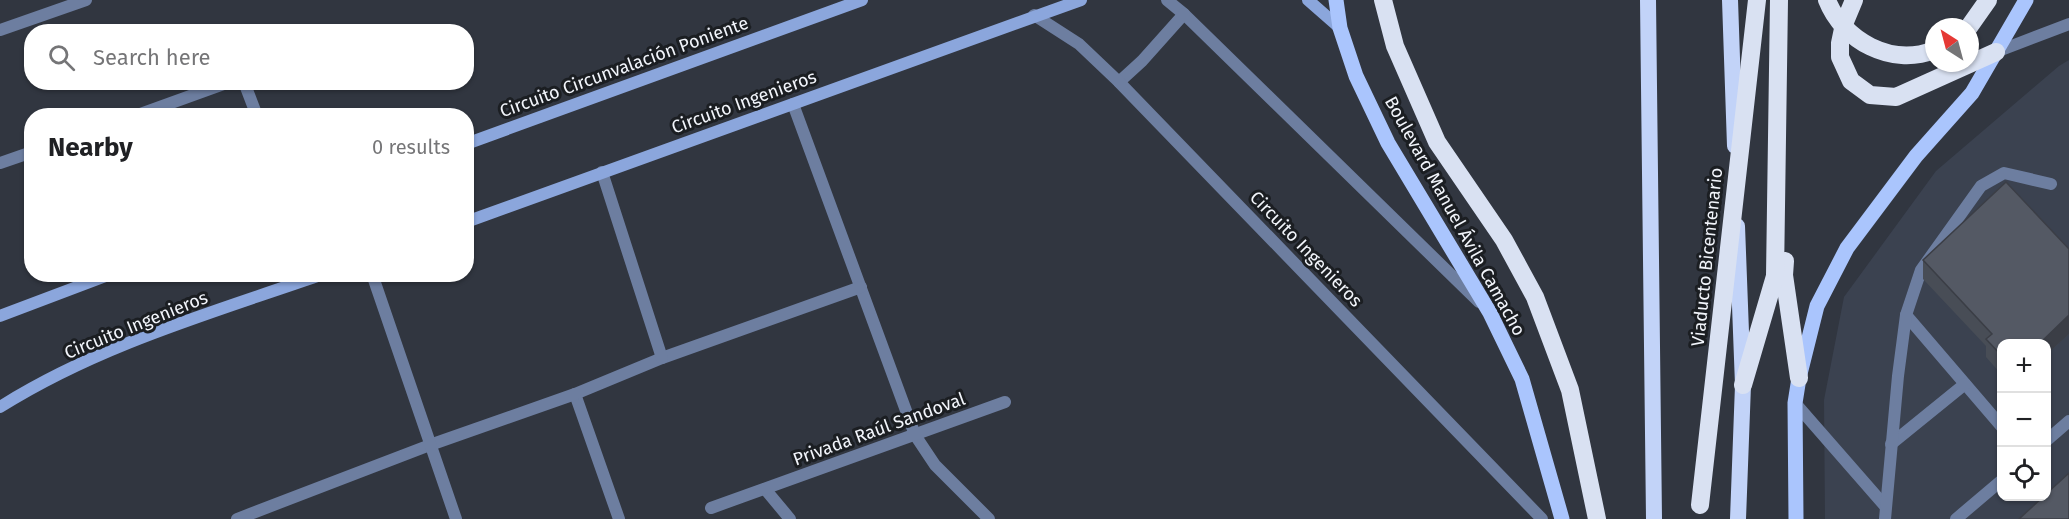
<!DOCTYPE html>
<meta charset="utf-8">
<style>
:root{--surface:#fff;--page:#f6f6f6;--text:#202124;--muted:#757577;--line:#e0e0e0}
body{margin:0;font-family:"Fira Sans",sans-serif;background:var(--page);color:var(--text)}
.controls{position:absolute;right:18px;bottom:18px;display:grid;overflow:hidden;border-radius:12px;box-shadow:0 2px 4px #0004}
.controls button{width:54px;height:54px;display:grid;place-items:center;padding:0;border:0;border-bottom:2px solid var(--line);background:var(--surface);color:var(--text);font:30px sans-serif}
.compass{position:absolute;left:1925px;top:18px;width:54px;height:54px;border-radius:50%;background:var(--surface);box-shadow:0 2px 4px #0004;rotate:324deg}
.list{margin:0;padding:0;list-style:none}
h2{display:flex;justify-content:space-between;align-items:center;height:78px;margin:0;padding:0 24px;font-size:26px}
h2 small{font-size:20px;font-weight:400;color:var(--muted)}
.icon{flex:none;width:33px;height:33px;fill:none;stroke:currentColor;stroke-width:2;stroke-linecap:round;stroke-linejoin:round}
.map{position:relative;flex:none;width:2069px;height:519px;overflow:hidden}
.search{position:absolute;background:var(--surface);box-shadow:0 2px 4px #0004;left:24px;top:24px;width:450px;height:66px;display:flex;align-items:center;gap:15px;box-sizing:border-box;padding:0 21px;border-radius:24px;color:var(--muted);font-size:22px}
.panel{position:absolute;background:var(--surface);box-shadow:0 2px 4px #0004;left:24px;top:108px;width:450px;height:174px;border-radius:24px}
.map>svg:first-child{display:block}
.built{fill:#3b4250;fill-rule:evenodd}
.lines{fill:none;stroke-linecap:round;stroke-linejoin:round}
.service{stroke:#6d7ea0;stroke-width:12}
.pedestrian{stroke:#6d7ea0;stroke-width:12}
.minor{stroke:#6d7ea0;stroke-width:12}
.secondary{stroke:#8ba6dc;stroke-width:12}
.primary{stroke:#aac5fd;stroke-width:15}
.trunk{stroke:#c2d3f8;stroke-width:16}
.motorway{stroke:#d9e1f2;stroke-width:18}
.motorway-bridge{stroke:#d9e1f2;stroke-width:18}
.wall{fill:#484d56}
.shaded-wall{fill:#3b3e46}
.building{fill:#545964;stroke:#3b3e46;stroke-width:1.5}
.labels{text-anchor:middle;dominant-baseline:central;stroke-width:6;stroke-linejoin:round;paint-order:stroke}
.street-label{font-size:18px;fill:#f2f5fb;stroke:#1b1e22}
</style>
<div class="map">
<svg width="2069" height="519" viewBox="0 0 2069 519">
<rect width="100%" height="100%" fill="#313640"/>
<path class="built" d="M2069,60v459h-244l-1,-119 20,-103 92,-126 123,-105zM2002,344h44v152h-44z"/>
<g class="lines">
<g class="service">
<polyline points="1167,0 1184,14 1479,302"/>
<polyline points="1119,82 1142,61 1184,14"/>
<polyline points="1906,315 2002,427"/>
<polyline points="1795,403 1885,506"/>
<polyline points="2046,441 2069,421"/>
<polyline points="1891,444 1965,384"/>
<polyline points="1885,519 1898,376 1906,315 1921,270 1981,186 2004,173 2051,184"/>
<polyline points="1956,519 2002,480"/>
</g>
<g class="pedestrian">
<polyline points="793,104 915,435 935,465 989,519"/>
<polyline points="575,394 619,519"/>
<polyline points="237,519 430,445 575,394 662,358 861,287"/>
</g>
<g class="minor">
<polyline points="1034,15 1079,44 1119,82 1542,519"/>
<polyline points="0,30 86,0"/>
<polyline points="1996,52 2069,24"/>
<polyline points="244,82 257,116"/>
<polyline points="135,116 229,82"/>
<polyline points="0,163 32,152"/>
<polyline points="602,172 662,358"/>
<polyline points="372,274 456,519"/>
<polyline points="765,489 790,519"/>
<polyline points="711,508 1005,402"/>
</g>
<g class="secondary">
<polyline points="1308,0 1340,28"/>
<polyline points="466,144 862,0"/>
<polyline points="466,222 1081,0"/>
<polyline points="0,316 111,274"/>
<path d="M0,407c98,-62 214,-95 323,-133"/>
</g>
<g class="primary">
<polyline points="1336,0 1340,28 1356,76 1388,143 1490,313 1522,379 1562,519"/>
<polyline points="1796,519 1795,403 1799,378 1817,306 1847,248 1916,156 1972,93 2026,0"/>
</g>
<g class="trunk">
<polyline points="1648,0 1654,519"/>
<polyline points="1730,0 1735,146"/>
<polyline points="1737,226 1743,385 1738,519"/>
</g>
<g class="motorway">
<polyline points="1383,0 1395,46 1437,142 1504,240 1535,297 1570,390 1597,519"/>
<polyline points="1854,0 1844,24 1840,43 1840,57 1851,81 1870,95 1896,97 1996,52"/>
<polyline points="1969,27 1988,0"/>
<polyline points="1785,261 1784,275 1799,378"/>
<polyline points="1743,385 1775,276 1779,0"/>
</g>
<g class="motorway-bridge">
<path d="M1827,0c16,41 65,67 107,50"/>
<polyline points="1700,505 1757,0"/>
</g>
</g>
<polygon class="wall" points="2069,249 2069,334 2046,355 2001,344 2001,374 1986,357 1986,346 1923,279 1923,260"/>
<polygon class="shaded-wall" points="2069,315 2069,334 2046,355 2046,344 2039,344"/>
<g class="building">
<polygon points="2006,182 2069,249 2069,315 2039,344 2001,344 2001,355 1986,339 1992,334 1923,260"/>
<polygon points="2069,473 2069,519 2019,519 2044,496 2046,496 2046,494"/>
</g>
<g class="labels">
<g class="street-label">
<text transform="translate(624 67) rotate(-20)">Circuito Circunvalación Poniente</text>
<text transform="translate(744 102) rotate(-20)">Circuito Ingenieros</text>
<text transform="translate(1455 216) rotate(61)">Boulevard Manuel Ávila Camacho</text>
<text transform="translate(1306 249) rotate(46)">Circuito Ingenieros</text>
<text transform="translate(1707 257) rotate(-84)">Viaducto Bicentenario</text>
<text transform="translate(136 325) rotate(-22)">Circuito Ingenieros</text>
<text transform="translate(879 429) rotate(-20)">Privada Raúl Sandoval</text>
</g>
</g>
</svg>
<div class="controls">
<button>+</button>
<button>−</button>
<button><svg class="icon" aria-label="locate" viewBox="0 0 24 24"><circle cx="12" cy="12" r="6"/><path d="M12 2v4M12 18v4M2 12h4M18 12h4"/></svg></button>
</div>
<svg class="compass" viewBox="-18 -18 36 36"><path d="M0-13l5 13h-10z" fill="#e53935"/><path d="M0 13l5-13h-10z" fill="#757577"/></svg>
<div class="search"><svg class="icon" aria-label="search" viewBox="0 0 24 24"><circle cx="10" cy="10" r="6"/><path d="M15 15l6 6"/></svg>Search here</div>
<section class="panel">
<h2>Nearby<small>0 results</small></h2>
<ul class="list">
</ul>
</section>
</div>
